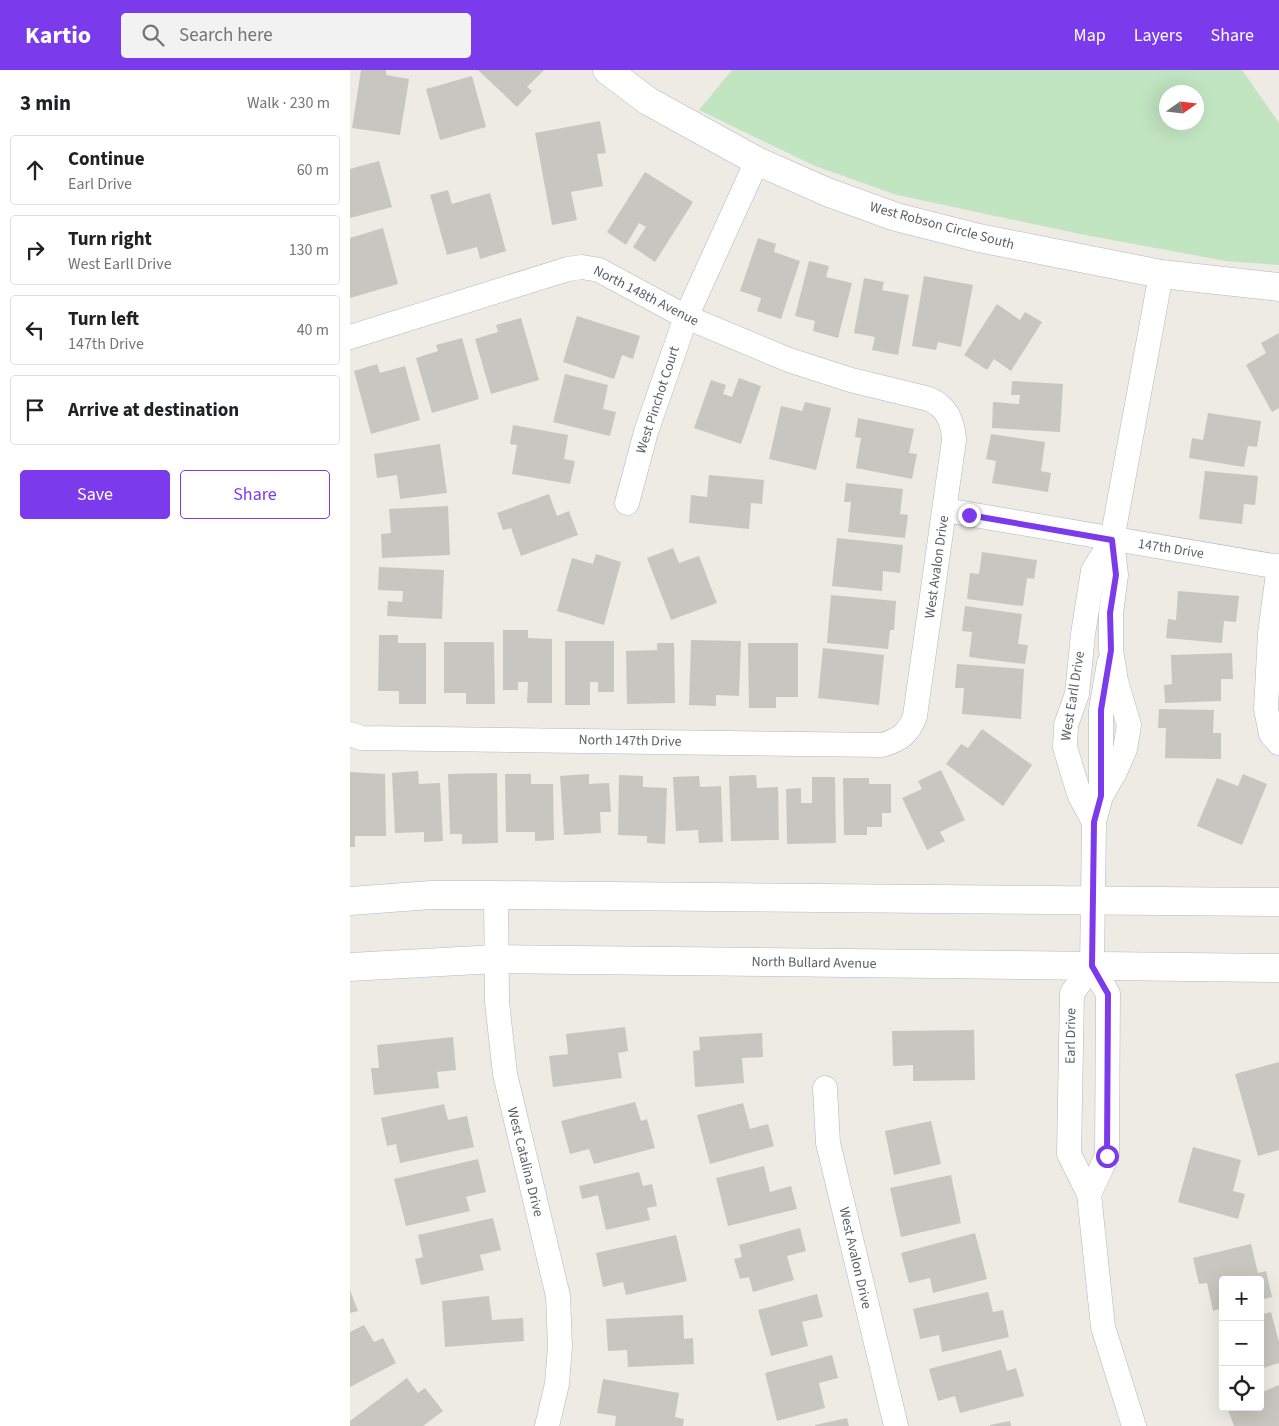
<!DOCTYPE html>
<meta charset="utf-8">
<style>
:root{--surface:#fff;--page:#f2f2f2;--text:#202124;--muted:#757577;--line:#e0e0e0;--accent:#7c3aed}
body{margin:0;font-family:"Source Sans 3",sans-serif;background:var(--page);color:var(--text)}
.controls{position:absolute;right:15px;bottom:15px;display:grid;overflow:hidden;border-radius:5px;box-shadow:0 5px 20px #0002}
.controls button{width:45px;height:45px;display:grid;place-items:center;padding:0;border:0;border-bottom:1px solid var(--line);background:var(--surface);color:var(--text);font:25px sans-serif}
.compass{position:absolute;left:809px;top:15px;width:45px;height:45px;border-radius:50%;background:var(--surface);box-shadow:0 5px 20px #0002;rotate:76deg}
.stop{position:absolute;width:15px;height:15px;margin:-11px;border:4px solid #7c3aed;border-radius:50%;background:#fff}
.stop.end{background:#7c3aed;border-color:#fff;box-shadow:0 1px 5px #0008}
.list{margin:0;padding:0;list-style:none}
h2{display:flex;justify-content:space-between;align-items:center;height:65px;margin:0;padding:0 20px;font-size:21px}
h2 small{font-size:16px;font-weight:400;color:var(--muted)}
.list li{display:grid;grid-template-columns:32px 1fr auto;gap:15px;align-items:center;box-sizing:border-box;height:70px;margin:0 10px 10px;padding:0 10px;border:1px solid var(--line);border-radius:5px}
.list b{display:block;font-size:19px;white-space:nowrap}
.list p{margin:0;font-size:16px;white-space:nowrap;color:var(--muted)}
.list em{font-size:16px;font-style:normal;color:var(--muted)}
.actions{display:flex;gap:10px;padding:15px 20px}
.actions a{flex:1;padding:11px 0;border:1px solid var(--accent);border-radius:5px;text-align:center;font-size:18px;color:var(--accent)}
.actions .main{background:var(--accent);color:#fff}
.icon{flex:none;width:28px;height:28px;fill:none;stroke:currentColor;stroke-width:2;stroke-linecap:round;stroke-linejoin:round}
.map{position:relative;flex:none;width:929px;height:1356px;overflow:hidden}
header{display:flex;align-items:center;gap:30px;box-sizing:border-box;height:70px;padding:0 25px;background:var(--accent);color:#fff}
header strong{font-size:24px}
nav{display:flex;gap:28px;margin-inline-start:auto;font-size:18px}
.search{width:350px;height:45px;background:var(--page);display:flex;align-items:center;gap:12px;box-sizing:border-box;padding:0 18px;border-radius:5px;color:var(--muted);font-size:19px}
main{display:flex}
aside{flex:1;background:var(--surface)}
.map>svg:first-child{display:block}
.green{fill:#c1e4c1;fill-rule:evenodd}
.building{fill:#c8c6c0}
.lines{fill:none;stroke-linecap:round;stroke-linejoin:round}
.minor-casing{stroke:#b4b6ba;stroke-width:25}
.tertiary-casing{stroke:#b4b6ba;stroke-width:29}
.secondary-casing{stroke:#b5b8bd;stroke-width:29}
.minor{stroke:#fff;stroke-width:24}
.tertiary{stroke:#fff;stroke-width:28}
.secondary{stroke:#fff;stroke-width:28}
.route{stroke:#7c3aed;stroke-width:6}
.labels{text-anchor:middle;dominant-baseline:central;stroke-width:4.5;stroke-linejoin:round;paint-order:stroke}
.street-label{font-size:14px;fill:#5b5f63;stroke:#fff}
</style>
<header>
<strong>Kartio</strong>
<div class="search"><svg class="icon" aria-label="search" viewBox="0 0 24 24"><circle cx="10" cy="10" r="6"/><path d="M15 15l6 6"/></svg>Search here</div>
<nav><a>Map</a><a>Layers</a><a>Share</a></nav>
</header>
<main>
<aside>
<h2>3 min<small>Walk · 230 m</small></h2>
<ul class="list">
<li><svg class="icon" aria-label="ahead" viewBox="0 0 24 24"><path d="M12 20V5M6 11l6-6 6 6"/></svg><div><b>Continue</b><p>Earl Drive</p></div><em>60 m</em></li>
<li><svg class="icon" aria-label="right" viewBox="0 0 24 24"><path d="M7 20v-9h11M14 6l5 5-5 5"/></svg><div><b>Turn right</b><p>West Earll Drive</p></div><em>130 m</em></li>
<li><svg class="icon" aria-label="left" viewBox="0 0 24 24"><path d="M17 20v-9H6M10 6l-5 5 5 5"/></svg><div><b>Turn left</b><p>147th Drive</p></div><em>40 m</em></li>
<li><svg class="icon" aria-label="arrive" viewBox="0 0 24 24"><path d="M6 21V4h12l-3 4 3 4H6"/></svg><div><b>Arrive at destination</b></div></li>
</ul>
<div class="actions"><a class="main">Save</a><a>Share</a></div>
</aside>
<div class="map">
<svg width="929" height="1356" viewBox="0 0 929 1356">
<rect width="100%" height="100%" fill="#edebe3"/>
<path class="green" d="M382,0h510l37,53v142l-53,-4 -146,-27 -183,-39 -82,-29 -116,-56zM816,22h30v30h-30z"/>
<g class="building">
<polygon points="11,0 36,0 36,5 59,9 50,65 2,58"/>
<polygon points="128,0 194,0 177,17 182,21 167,37"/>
<polygon points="122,6 136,57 90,70 76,19"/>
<polygon points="250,51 256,83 247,84 253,116 221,122 227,150 202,155 185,63"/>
<polygon points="29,91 42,137 0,148 0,99"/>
<polygon points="295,102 343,132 305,192 283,177 296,157 289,153 276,175 257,162"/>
<polygon points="98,120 102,134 140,123 156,181 130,189 127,177 97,185 80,125"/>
<polygon points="33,158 48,214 0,228 0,168"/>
<polygon points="408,168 426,174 424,182 450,191 431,249 407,241 411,228 390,221"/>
<polygon points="459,191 479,196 476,207 502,213 488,268 463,261 465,251 445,246"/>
<polygon points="574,206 623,215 611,277 588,272 586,280 562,276"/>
<polygon points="514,208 534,212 532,220 559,225 548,285 522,280 525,267 504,263"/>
<polygon points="647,234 670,250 675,242 692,252 661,301 644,289 637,300 614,285"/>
<polygon points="227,246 290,266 283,289 272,285 264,309 213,292"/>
<polygon points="171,248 189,310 141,324 125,269 148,262 146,255"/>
<polygon points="929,263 929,338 922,342 896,295 916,283 911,273"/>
<polygon points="112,268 129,329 82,343 66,288 88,281 86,275"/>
<polygon points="27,294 30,303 55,296 70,350 21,364 4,301"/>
<polygon points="215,304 258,315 253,339 266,342 260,366 203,352"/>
<polygon points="389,308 411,316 391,374 344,358 361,310 376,315 373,324 382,327"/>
<polygon points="662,311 713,314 710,362 642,358 643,332 669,334 670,325 661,325"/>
<polygon points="455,332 481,338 466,400 419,389 431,336 452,341"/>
<polygon points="858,343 911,351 907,377 898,376 894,397 839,388 842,368 853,370"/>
<polygon points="508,348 564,359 559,383 567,384 562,409 506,398 511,368 505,367"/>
<polygon points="163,355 218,365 214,389 225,391 220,414 162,404 167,375 160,374"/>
<polygon points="641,364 695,372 691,401 701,403 698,422 642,413 646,391 636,389"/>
<polygon points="90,374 97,423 50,429 47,405 27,408 24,384"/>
<polygon points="855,401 908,406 905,435 894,434 892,454 849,449"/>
<polygon points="359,405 414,410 412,434 401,433 399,459 339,453 341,425 357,427"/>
<polygon points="496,413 553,419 550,444 558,445 555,468 498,462 501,432 494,432"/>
<polygon points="199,424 207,446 219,441 228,465 171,486 161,458 153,460 147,443"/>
<polygon points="98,436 100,485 32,488 31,464 41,463 39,439"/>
<polygon points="487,468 553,475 550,503 533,501 532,521 482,516"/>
<polygon points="323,478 329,493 349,486 367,533 321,550 297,488"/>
<polygon points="632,482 687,490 684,509 677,508 673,536 617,529 620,503 629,504"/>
<polygon points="246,484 271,492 254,555 207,541 222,488 243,494"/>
<polygon points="29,497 94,500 92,549 37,546 38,531 52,532 53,521 28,520"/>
<polygon points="828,521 889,526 886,552 874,551 872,573 816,568 818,549 826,550"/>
<polygon points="481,525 546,531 544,560 540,560 538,579 477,573"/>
<polygon points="615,536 672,544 668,574 678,575 675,594 619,587 622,562 612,561"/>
<polygon points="153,560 178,560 178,568 202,569 202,633 177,633 178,612 168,612 168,620 153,620"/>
<polygon points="29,565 48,565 48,573 76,573 76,634 49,634 49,621 28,621"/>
<polygon points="341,570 391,571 389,626 366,625 366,636 339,635"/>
<polygon points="215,571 264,571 264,622 248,622 248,612 240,612 240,635 215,635"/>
<polygon points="94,572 144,572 145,634 116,634 116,623 94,623"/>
<polygon points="307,573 324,573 325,633 277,634 276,581 307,580"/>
<polygon points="398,573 448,573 448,627 426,627 426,638 399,638"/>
<polygon points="473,578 534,585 529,635 468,628"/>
<polygon points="882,583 883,609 871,609 871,631 815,633 814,615 822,614 821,585"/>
<polygon points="607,594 674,599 671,649 612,644 614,618 605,618"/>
<polygon points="809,639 864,640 863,663 871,663 871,689 815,688 816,658 808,658"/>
<polygon points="632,659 682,695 653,736 596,694 611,674 618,678"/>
<polygon points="591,700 615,750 590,762 595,771 577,780 552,728 572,719 568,711"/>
<polygon points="68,701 69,714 90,713 93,771 74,772 74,762 45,763 42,703"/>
<polygon points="0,702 35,704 36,766 5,766 5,777 0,777"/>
<polygon points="147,703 148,773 112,774 112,764 100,764 98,704"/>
<polygon points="155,704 181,704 181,714 203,714 204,770 185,771 185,762 156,762"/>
<polygon points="239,704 239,714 259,713 261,742 250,742 251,763 214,765 210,706"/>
<polygon points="893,704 917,714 892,775 847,756 867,708 888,716"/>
<polygon points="269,705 293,706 293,717 317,718 315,774 297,773 297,766 268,765"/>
<polygon points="406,705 407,718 428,717 429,770 381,771 379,706"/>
<polygon points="349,706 350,717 371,716 373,772 349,773 348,760 326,761 323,707"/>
<polygon points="462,707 485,707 486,773 437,774 436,719 451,718 451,733 462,733"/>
<polygon points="493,708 519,708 519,714 541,714 541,743 532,743 532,757 517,757 517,765 494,765"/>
<polygon points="275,957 278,981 268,983 272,1008 203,1017 199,986 218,984 216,964"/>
<polygon points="624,960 625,1010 563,1011 563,995 543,996 542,961"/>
<polygon points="412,963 413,987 392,988 394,1013 345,1017 343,981 350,980 349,967"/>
<polygon points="103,967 106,1000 87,1002 89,1018 24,1025 21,998 29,998 27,975"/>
<polygon points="929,992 929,1080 908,1086 885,1004"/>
<polygon points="285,1032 291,1051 297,1049 305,1078 244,1094 239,1079 220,1084 211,1051"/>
<polygon points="393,1033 400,1059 418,1054 424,1076 360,1094 347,1045"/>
<polygon points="94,1034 98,1050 117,1046 124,1077 50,1093 46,1074 37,1076 31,1048"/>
<polygon points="581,1051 591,1094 544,1105 535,1061"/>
<polygon points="843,1077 891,1090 883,1121 895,1124 888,1149 828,1132"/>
<polygon points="128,1089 136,1122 116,1127 120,1141 56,1156 44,1109"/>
<polygon points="414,1096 420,1122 441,1116 447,1139 378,1156 366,1108"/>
<polygon points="289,1102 293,1116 302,1114 307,1136 297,1138 300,1150 256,1160 248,1125 232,1129 229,1116"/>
<polygon points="601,1105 611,1153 551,1167 540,1118"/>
<polygon points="143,1148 151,1180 130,1185 134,1200 71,1215 65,1189 73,1187 68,1165"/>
<polygon points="450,1158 456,1181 437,1186 444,1210 403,1222 399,1207 390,1209 384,1189 392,1187 389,1175"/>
<polygon points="625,1163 637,1209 583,1223 580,1208 559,1213 551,1183"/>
<polygon points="326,1165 337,1211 276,1225 273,1212 253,1217 246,1183"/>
<polygon points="901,1174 908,1203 916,1201 922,1227 910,1230 910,1210 873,1210 873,1238 863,1241 857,1213 849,1214 843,1188"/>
<polygon points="0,1220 8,1241 0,1243"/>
<polygon points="638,1222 643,1242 653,1240 659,1267 592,1282 589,1265 570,1269 563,1239"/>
<polygon points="467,1224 473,1247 452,1252 458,1276 421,1286 408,1240"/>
<polygon points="139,1226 142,1250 173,1248 174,1271 95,1277 92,1231"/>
<polygon points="921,1242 929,1272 929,1293 910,1299 910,1245"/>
<polygon points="333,1245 334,1269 343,1268 344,1294 278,1297 277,1280 258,1281 256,1249"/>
<polygon points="14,1255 24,1272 33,1268 46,1293 0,1317 0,1262"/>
<polygon points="651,1280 657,1301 666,1298 674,1326 610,1343 605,1326 588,1331 579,1299"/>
<polygon points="482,1285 488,1308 469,1313 475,1338 427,1351 415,1303"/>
<polygon points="57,1308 68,1323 75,1318 93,1341 73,1356 0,1356 0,1351"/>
<polygon points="253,1309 329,1323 325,1347 334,1349 333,1356 265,1356 266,1346 247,1343"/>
<polygon points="929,1315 929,1356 884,1356 877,1337 910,1337 910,1323"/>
<polygon points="497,1348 499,1356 465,1356 465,1355"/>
<polygon points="660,1351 661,1356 640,1356 640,1355"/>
</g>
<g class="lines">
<g class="minor-casing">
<g id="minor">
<path d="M0,267l218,-68 14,-2 17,3 87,47 103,43 62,20 78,19c18,8 24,22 25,41l-39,276c-6,17 -15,24 -33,29l-520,-7 -12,-4"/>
<polyline points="277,433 296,362 336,247 407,91"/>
<polyline points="595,440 929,497"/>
<polyline points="929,496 920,563 916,639 921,664 929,673"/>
<polyline points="751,724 751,640 759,593"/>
<polyline points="744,752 730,726 723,704 715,677 716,655 727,624 733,564 743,501 762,470"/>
<polyline points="146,825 147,932 155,1004 208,1226 210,1276 207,1314 197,1356"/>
<polyline points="742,896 744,752 751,726 765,702 775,679 779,655 766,611 761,580 761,543 766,505 762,470 811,204"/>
<polyline points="742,896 722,923 719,1084 739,1124 753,1257 784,1356"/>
<polyline points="475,1018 478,1073 546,1356"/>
<polyline points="739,1124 757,1086 758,924 742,896"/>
</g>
</g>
<g class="tertiary-casing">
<polyline id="tertiary" points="257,0 298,31 407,91 477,122 546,147 629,168 811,204 929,217"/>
</g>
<g class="secondary-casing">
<g id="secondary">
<polyline points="0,831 81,825 146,825 929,832"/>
<polyline points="0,897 146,889 929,898"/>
</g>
</g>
<use href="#minor" class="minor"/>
<use href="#tertiary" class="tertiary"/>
<use href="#secondary" class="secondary"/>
</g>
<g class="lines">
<polyline class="route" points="619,445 762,470 766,505 760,543 761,580 751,640 751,726 744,752 742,896 758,924 757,1086"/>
</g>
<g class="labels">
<g class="street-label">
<text transform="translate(592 156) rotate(15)">West Robson Circle South</text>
<text transform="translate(296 226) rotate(27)">North 148th Avenue</text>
<text transform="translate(308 330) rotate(-72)">West Pinchot Court</text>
<text transform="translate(821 479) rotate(9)">147th Drive</text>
<text transform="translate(587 497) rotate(-82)">West Avalon Drive</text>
<text transform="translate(723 626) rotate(-81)">West Earll Drive</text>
<text transform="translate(280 671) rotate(1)">North 147th Drive</text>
<text transform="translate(464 893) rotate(1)">North Bullard Avenue</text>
<text transform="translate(721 966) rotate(-89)">Earl Drive</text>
<text transform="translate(175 1092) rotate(76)">West Catalina Drive</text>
<text transform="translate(505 1188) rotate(77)">West Avalon Drive</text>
</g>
</g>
</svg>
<div class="controls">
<button>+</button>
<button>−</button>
<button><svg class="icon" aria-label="locate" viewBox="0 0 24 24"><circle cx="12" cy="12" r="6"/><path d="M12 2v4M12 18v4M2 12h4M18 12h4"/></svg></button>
</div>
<svg class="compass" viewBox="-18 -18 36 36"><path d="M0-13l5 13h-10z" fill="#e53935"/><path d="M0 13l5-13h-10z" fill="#757577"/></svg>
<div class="stop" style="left:757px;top:1086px"></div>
<div class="stop end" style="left:619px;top:445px"></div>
</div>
</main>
